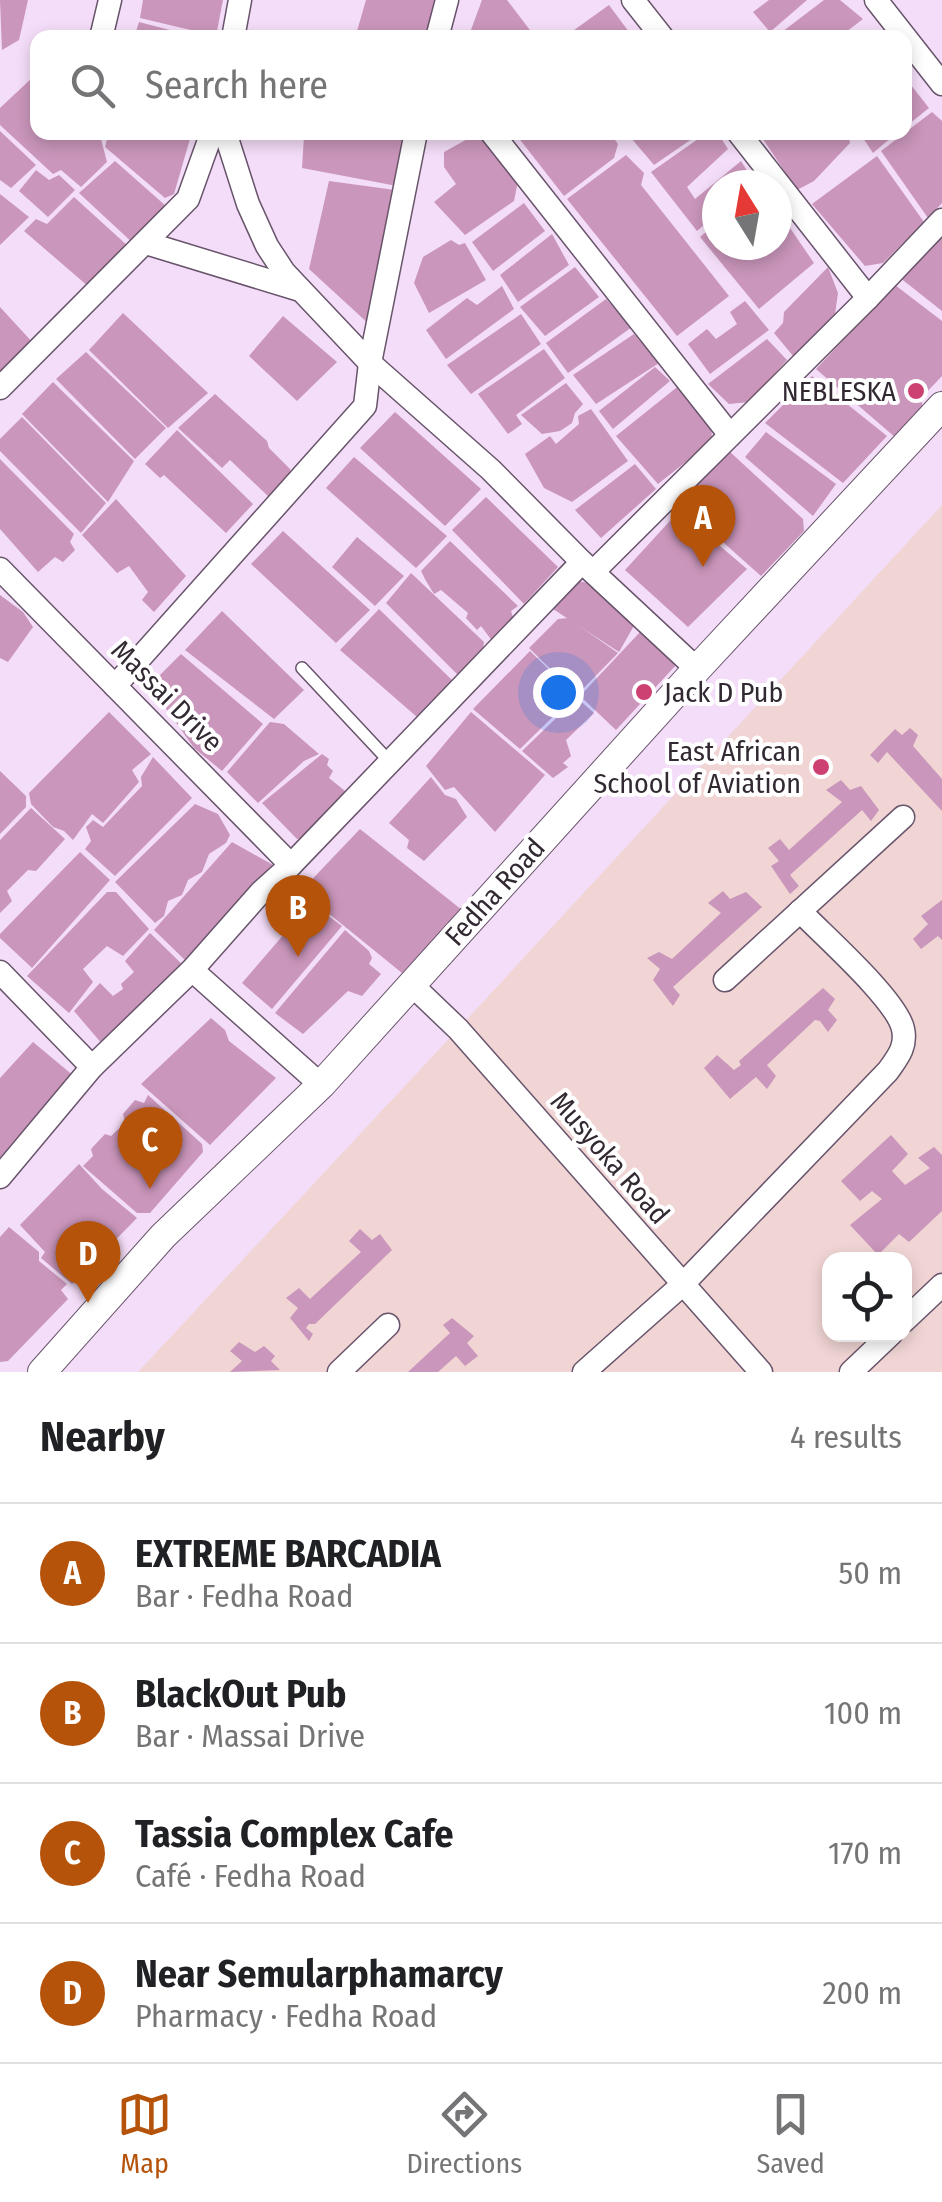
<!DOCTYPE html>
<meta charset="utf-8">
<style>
:root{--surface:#fff;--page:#f6f6f6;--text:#202124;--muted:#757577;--line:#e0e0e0;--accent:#b45309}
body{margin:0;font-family:"Fira Sans Condensed",sans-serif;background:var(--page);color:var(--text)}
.controls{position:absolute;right:30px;bottom:30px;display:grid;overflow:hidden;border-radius:20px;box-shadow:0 5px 15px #0003}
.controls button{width:90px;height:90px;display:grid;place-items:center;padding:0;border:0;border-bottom:2px solid var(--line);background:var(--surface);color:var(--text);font:50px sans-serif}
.compass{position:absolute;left:702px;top:170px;width:90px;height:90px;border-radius:50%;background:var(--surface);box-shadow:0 5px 15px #0003;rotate:349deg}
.you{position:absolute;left:558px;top:692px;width:35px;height:35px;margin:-25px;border:8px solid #fff;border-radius:50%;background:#1a73e8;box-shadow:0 0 0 15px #1a73e833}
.badge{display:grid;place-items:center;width:65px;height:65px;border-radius:50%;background:var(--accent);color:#fff;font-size:32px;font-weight:700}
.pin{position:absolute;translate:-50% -82px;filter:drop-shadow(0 2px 5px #0008)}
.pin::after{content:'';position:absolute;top:52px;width:35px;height:30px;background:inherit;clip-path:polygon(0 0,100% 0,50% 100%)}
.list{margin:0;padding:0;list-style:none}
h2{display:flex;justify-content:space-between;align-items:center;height:130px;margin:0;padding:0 40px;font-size:42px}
h2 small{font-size:32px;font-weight:400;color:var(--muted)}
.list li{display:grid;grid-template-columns:65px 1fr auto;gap:30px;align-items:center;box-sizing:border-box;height:140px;padding:0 40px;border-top:2px solid var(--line)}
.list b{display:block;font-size:38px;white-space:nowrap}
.list p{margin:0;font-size:32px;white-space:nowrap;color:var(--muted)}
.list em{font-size:32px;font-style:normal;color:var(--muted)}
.icon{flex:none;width:55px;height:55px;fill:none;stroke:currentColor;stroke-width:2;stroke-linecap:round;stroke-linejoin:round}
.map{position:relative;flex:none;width:942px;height:1372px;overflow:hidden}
.search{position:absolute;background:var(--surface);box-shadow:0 5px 15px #0003;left:30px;right:30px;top:30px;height:110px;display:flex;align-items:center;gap:25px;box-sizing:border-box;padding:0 35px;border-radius:20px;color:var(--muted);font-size:38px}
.sheet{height:690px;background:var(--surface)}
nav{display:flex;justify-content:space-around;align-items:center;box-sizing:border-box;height:140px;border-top:2px solid var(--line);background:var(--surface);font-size:28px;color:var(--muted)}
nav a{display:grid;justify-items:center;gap:5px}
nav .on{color:var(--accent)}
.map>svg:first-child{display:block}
.education{fill:#f0d5d4;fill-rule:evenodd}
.building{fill:#ca96bb}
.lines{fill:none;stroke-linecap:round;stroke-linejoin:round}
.service-casing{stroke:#68546b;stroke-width:14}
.minor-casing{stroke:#68546b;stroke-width:25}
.tertiary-casing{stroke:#68546b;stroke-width:30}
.service{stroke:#fff;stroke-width:11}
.minor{stroke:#fff;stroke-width:22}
.tertiary{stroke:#fff;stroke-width:28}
.poi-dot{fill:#cd4172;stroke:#fff;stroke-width:4}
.labels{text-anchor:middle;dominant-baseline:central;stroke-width:8;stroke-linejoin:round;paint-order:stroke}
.poi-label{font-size:28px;fill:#322933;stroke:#fff;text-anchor:end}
.street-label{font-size:28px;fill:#322933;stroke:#fff}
</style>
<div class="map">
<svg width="942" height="1372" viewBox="0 0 942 1372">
<rect width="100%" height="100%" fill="#f4ddf8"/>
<path class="education" d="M942,505v867h-804l320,-343zM830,1260h74v74h-74z"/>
<g class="building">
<polygon points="0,0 28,0 19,40 2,50"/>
<polygon points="143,0 223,0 216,36 140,18"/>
<polygon points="366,0 437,0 429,38 355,38"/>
<polygon points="482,0 507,0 536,38 468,38"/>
<polygon points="769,0 807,0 770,32 753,12"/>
<polygon points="824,0 840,0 863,19 838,38 774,38"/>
<polygon points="609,5 632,36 630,38 563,38"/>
<polygon points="139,22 193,36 192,38 134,38"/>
<polygon points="33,77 38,82 38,132 94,132 101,139 107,162 81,187 61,170 53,174 0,125 0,108"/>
<polygon points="907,80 929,108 904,128 904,82"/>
<polygon points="932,112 942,121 942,203 928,218 881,151"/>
<polygon points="0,131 36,165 11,188 0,180"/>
<polygon points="109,132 192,132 174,194 165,198 105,147"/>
<polygon points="294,132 408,132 397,186 302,168 304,136"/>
<polygon points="480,132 518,181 514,201 465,235 434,202 456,184 444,167 444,152"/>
<polygon points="514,132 609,132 618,144 614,158 564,196"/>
<polygon points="626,132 702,132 654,165"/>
<polygon points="708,132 717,132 728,149 687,187 695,199 741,161 754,182 751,185 717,185 717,214 697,231 651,172"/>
<polygon points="767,132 848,132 850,143 814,181 797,190 761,136"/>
<polygon points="859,132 898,132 873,153"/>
<polygon points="626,155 644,173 641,185 729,296 677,336 567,199"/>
<polygon points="877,156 924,222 883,263 865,266 812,204"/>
<polygon points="115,161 166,206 135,245 79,193"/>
<polygon points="36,170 49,180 59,175 75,190 48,217 19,191"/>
<polygon points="329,181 395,190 370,325 309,269"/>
<polygon points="0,194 29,217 0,245"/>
<polygon points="74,197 129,247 89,287 24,231 36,219 47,224"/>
<polygon points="524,203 545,231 493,271 472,242"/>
<polygon points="777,209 814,263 759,309 700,237 717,223 717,245 777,245"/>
<polygon points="552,234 569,265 518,302 500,275"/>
<polygon points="942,237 942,311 899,277"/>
<polygon points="451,240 459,245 465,243 486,280 429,313 414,283 423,257"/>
<polygon points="575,267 599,297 545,336 520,307"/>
<polygon points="828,267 838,293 835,314 794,357 774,333 783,323 784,312"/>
<polygon points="895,285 942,321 942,376 921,398 923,410 896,438 816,369"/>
<polygon points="502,286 514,309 446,359 426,330 467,298 477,305"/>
<polygon points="606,299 632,327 568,373 546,343"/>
<polygon points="745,301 769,330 710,374 688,344 707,329 716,339 737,324 730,312"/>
<polygon points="0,307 34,344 0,377"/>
<polygon points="123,313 208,393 168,428 89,350"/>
<polygon points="521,314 541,344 471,394 447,365"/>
<polygon points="283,316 337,362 297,401 249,356"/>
<polygon points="634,334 659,363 596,404 573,375"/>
<polygon points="767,339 787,360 749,402 729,404 708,384"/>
<polygon points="544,349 565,378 516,415 522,424 508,434 478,394"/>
<polygon points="86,352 166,428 135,459 56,379"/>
<polygon points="655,367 670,381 613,429 599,411"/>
<polygon points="812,376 887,436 843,483 765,423"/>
<polygon points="53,382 134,461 108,502 22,414"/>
<polygon points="566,383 583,404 575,413 572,423 560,431 542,434 521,415"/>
<polygon points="681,384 711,420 712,441 658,484 616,436"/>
<polygon points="215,394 267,441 269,448 290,469 292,477 270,498 230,460 222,468 178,428"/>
<polygon points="591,409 628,461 572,502 544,488 525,454 550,436 556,444 579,424 578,416"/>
<polygon points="395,412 481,489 445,526 360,448"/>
<polygon points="22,417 106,503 81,533 0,451 0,439"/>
<polygon points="177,430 253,504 226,533 164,475 160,478 145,464"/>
<polygon points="766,432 836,484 813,516 745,457"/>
<polygon points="729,451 803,519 804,531 761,576 679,503"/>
<polygon points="354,457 447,536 416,568 326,488"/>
<polygon points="0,459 74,534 70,542 75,550 63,562 55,557 38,572 0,529"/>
<polygon points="635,464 656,489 601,538 575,510"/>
<polygon points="486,497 558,567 524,604 452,530"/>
<polygon points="116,499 186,576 154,612 142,600 148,592 129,566 117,573 82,535"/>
<polygon points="679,511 747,569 688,627 625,570"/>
<polygon points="283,531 370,610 336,643 251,564"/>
<polygon points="357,537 404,576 375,606 332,567"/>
<polygon points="450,541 518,606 511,611 514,620 493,642 481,626 477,630 466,618 468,613 441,590 434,594 426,581 421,571"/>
<polygon points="411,573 484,642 482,655 460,677 386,603"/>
<polygon points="579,581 591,584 635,624 619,652 553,609"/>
<polygon points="0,595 23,612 33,627 8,662 0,658"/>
<polygon points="379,609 454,682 417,717 340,650"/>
<polygon points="222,611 304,690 274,719 185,650"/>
<polygon points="568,618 618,653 577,695 529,648 558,619"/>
<polygon points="641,631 677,664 616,730 580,696"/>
<polygon points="530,651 575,695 520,749 473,709"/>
<polygon points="181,654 263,724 222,771 194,748 160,700 158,677"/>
<polygon points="577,698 594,713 566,740 571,756 563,763 568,767 553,778 522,751"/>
<polygon points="109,712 151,754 132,770 139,782 103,823 92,814 73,840 64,831 53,827 31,804 29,793"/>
<polygon points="471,712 545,775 495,832 454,787 445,790 426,766"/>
<polygon points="270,722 284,724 319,754 304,761 258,803 227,772"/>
<polygon points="910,728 918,735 913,746 942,779 942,811 887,752 878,763 870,755 895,729 902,735"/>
<polygon points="322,754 329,759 327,765 333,771 329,778 350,795 309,837 297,839 262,803"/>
<polygon points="153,757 192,798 115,876 85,849 91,841 86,827 93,820 103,827 142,786 141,777"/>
<polygon points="0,771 26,796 26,807 0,834"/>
<polygon points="431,777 445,795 456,799 467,817 424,861 407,848 409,840 389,823"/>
<polygon points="841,780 850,790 861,786 879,810 871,821 862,810 790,875 799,886 790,894 771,866 779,861 768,848 780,839 789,850 842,802 826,790"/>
<polygon points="195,804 218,814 230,835 226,843 209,854 202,872 188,880 182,895 168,901 164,916 155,923 115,882"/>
<polygon points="31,808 65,839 36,871 28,870 7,891 12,901 0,913 0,840"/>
<polygon points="360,829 462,910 402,973 301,891"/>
<polygon points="232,842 273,865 189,964 154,930"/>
<polygon points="80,852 110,880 32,968 0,938 0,934"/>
<polygon points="723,891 730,899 746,892 762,907 673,987 680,995 673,1006 653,980 660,969 647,958 659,952 672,959 721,913 708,903"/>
<polygon points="107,892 116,892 149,929 123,956 107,946 83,969 93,982 69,1013 27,976"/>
<polygon points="942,900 942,940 938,936 921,949 913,939 928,924 921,916"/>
<polygon points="311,903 342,926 272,1009 242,983"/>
<polygon points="345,930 369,951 372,958 369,964 381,974 362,996 348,991 303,1034 275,1013"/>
<polygon points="150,933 186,968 103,1045 74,1011 100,983 113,996 123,989 121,984 134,972 125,961"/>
<polygon points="823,988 835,999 828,1010 837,1020 828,1032 820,1021 815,1020 767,1065 776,1076 767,1089 756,1077 730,1099 704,1068 717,1055 734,1070 741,1065 739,1061"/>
<polygon points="211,1018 225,1030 229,1041 276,1078 210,1145 141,1084"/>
<polygon points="33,1042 75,1077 9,1158 0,1157 0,1078"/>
<polygon points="148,1095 202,1144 203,1152 150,1213 137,1213 83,1166 93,1156 91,1149 105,1134 111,1136 125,1123 123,1114 135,1100 144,1103"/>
<polygon points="891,1135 908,1154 892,1171 905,1185 930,1168 918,1158 934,1147 942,1155 942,1211 909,1242 899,1234 878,1255 850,1225 882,1199 872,1191 860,1201 841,1181"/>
<polygon points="79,1164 102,1189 137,1218 72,1284 41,1258 45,1252 20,1225"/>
<polygon points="9,1227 39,1252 39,1261 67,1284 61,1290 68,1299 8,1361 0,1362 0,1237"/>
<polygon points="360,1229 372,1240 380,1234 392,1250 315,1324 309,1324 306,1328 313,1334 309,1341 290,1318 298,1308 286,1298 299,1288 310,1299 361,1252 349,1241"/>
<polygon points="452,1318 474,1336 467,1343 478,1356 465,1366 456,1356 438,1372 408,1372 450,1333 443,1325"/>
<polygon points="239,1342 255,1352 264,1346 275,1356 271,1361 280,1370 230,1372 242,1361 230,1351"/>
</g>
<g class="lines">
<g class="service-casing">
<polyline id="service" points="302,668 390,762"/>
</g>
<g class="minor-casing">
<g id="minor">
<polyline points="633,0 663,38"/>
<polyline points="876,0 942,84"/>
<polyline points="101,38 110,0"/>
<polyline points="233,38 240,0"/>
<polyline points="437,38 447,0"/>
<polyline points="225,132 248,204 267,246 284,272 370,363 491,470 582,562 697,669"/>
<polyline points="491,132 730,435"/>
<polyline points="738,132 868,298"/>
<polyline points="146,243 300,290"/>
<polyline points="0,388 188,199 212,132"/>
<polyline points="0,569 291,865"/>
<polyline points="593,572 868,298 942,220"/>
<polyline points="115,686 365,406 370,363 416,132"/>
<polyline points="192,970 321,1085"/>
<polyline points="0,972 92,1067"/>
<polyline points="725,980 903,817"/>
<polyline points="412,985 458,1029 761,1372"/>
<polyline points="0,1177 92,1067 192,970 261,892 291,865 582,562"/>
<polyline points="904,1321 942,1285"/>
<polyline points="339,1372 388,1325"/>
<path d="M584,1372l98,-87 206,-214c9,-13 19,-24 15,-42 -6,-29 -80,-94 -103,-118"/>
<polyline points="851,1372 891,1334"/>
</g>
</g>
<g class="tertiary-casing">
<polyline id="tertiary" points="42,1372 163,1236 321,1085 697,669 942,406"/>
</g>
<use href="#service" class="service"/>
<use href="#minor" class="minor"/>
<use href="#tertiary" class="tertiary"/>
</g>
<g class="poi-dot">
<circle cx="916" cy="391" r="10"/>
<circle cx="644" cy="692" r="10"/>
<circle cx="821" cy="767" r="10"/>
</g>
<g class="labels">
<g class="poi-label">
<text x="896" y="391">NEBLESKA</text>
<text x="664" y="692" text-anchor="start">Jack D Pub</text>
<text x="801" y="751">East African<tspan x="801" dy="32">School of Aviation</tspan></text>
</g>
<g class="street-label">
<text transform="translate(167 696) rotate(45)">Massai Drive</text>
<text transform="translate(495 892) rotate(-48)">Fedha Road</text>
<text transform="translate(610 1158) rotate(49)">Musyoka Road</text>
</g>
</g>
</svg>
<div class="controls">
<button><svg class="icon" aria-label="locate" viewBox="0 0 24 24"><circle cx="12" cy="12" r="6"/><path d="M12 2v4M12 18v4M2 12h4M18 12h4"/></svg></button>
</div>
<svg class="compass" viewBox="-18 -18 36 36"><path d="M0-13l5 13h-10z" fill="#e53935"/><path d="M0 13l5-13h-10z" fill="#757577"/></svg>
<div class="you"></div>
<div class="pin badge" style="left:703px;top:567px">A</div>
<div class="pin badge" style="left:298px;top:957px">B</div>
<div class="pin badge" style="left:150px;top:1189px">C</div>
<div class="pin badge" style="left:88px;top:1303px">D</div>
<div class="search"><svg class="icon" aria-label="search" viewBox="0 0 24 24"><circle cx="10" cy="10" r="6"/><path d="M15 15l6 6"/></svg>Search here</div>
</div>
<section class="sheet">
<h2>Nearby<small>4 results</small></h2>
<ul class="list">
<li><span class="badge">A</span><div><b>EXTREME BARCADIA</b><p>Bar · Fedha Road</p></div><em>50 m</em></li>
<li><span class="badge">B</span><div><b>BlackOut Pub</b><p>Bar · Massai Drive</p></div><em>100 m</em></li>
<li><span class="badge">C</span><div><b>Tassia Complex Cafe</b><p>Café · Fedha Road</p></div><em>170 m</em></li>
<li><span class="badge">D</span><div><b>Near Semularphamarcy</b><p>Pharmacy · Fedha Road</p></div><em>200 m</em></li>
</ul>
</section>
<nav>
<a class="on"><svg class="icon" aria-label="map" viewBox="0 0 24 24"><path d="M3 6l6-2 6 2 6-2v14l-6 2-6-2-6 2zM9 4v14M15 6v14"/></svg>Map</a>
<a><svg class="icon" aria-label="directions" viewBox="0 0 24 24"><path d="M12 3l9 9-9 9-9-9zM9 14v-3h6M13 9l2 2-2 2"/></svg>Directions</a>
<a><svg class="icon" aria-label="saved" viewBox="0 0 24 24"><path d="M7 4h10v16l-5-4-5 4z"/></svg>Saved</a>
</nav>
